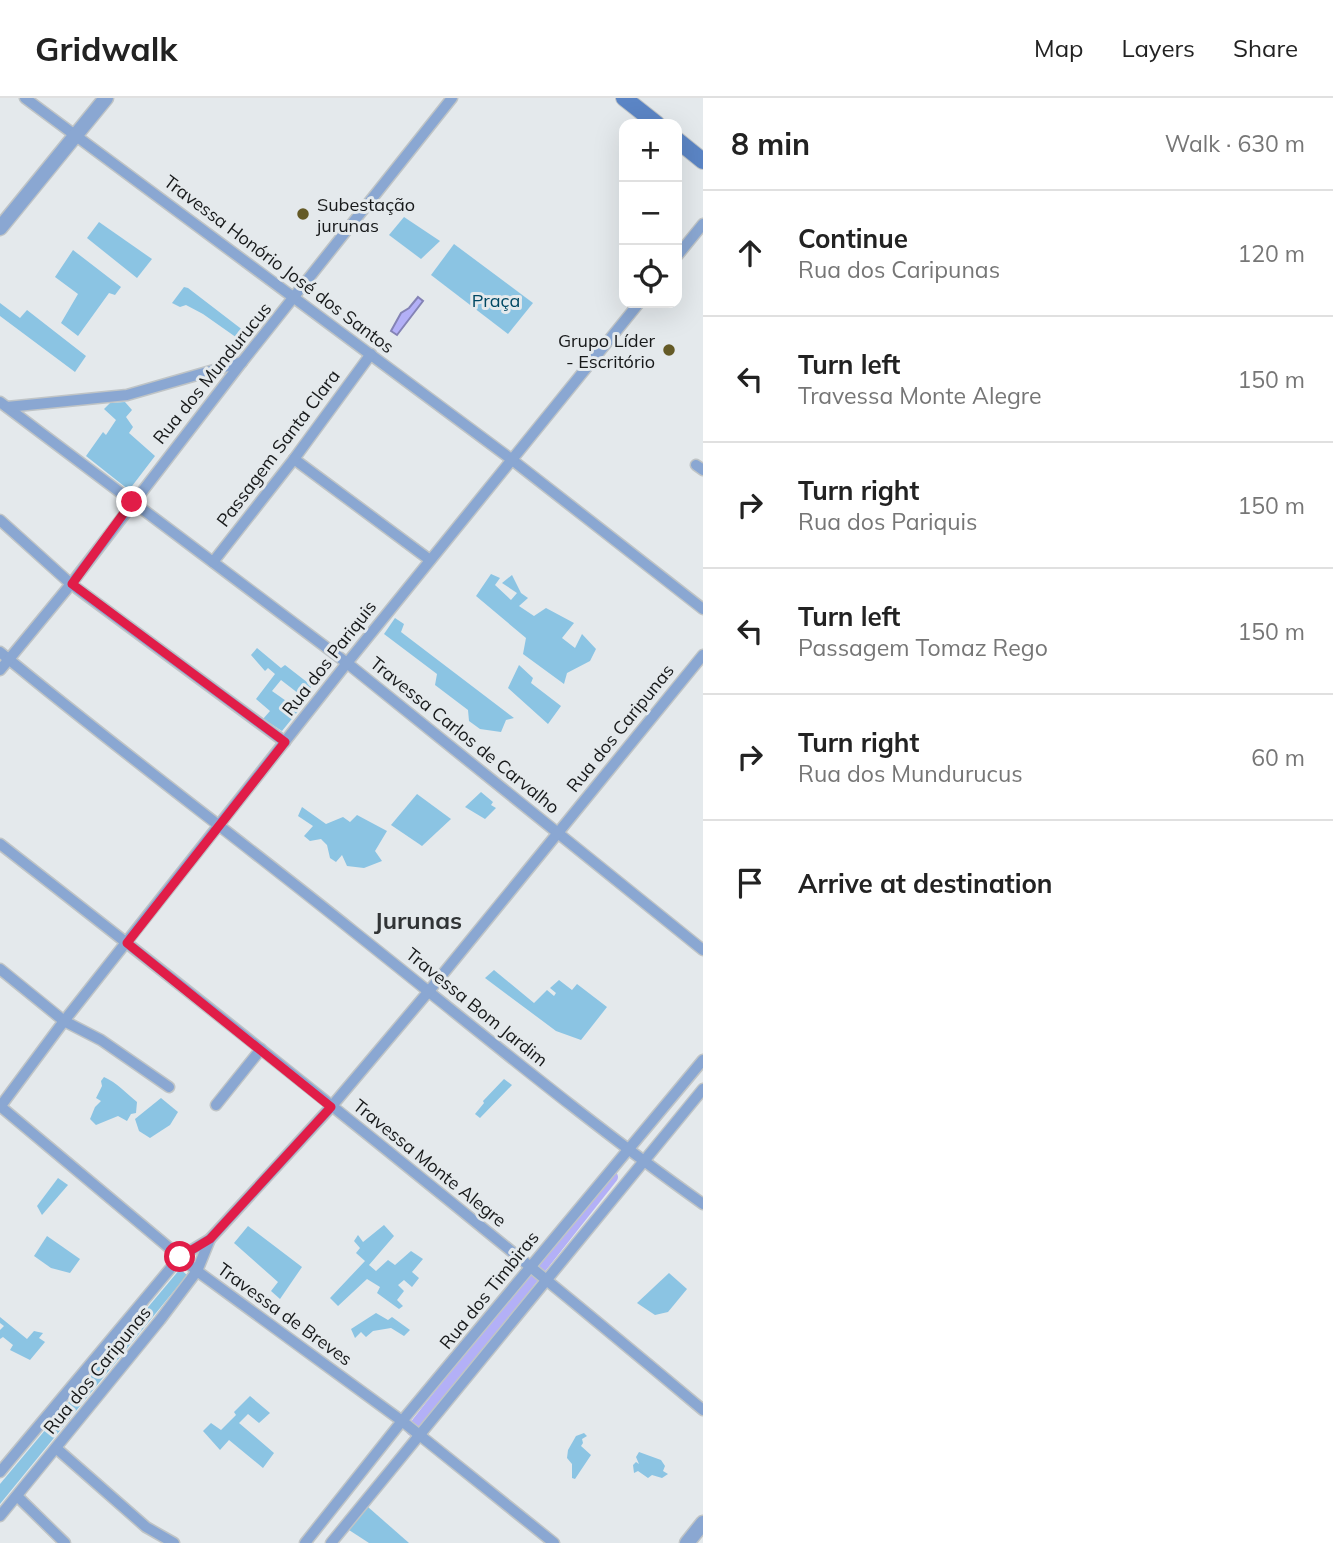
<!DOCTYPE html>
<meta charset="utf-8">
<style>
:root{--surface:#fff;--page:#f6f6f6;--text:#222;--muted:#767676;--line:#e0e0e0}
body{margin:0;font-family:Mulish,sans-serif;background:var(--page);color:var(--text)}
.controls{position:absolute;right:21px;top:21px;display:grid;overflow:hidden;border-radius:14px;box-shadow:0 7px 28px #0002}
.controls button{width:63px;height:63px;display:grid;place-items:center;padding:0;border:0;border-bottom:2px solid var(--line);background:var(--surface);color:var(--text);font:35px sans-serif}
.stop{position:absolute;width:21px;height:21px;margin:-16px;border:5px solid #e11d48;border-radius:50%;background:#fff}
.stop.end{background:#e11d48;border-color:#fff;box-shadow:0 2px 7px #0008}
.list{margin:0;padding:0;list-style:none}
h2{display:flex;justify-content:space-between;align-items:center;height:91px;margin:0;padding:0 28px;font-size:30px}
h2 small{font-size:23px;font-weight:400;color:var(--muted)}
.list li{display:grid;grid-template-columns:46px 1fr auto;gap:21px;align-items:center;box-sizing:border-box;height:126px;padding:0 28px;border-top:2px solid var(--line)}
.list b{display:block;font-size:26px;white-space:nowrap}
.list p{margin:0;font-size:23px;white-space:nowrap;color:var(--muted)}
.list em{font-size:23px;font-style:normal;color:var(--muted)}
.icon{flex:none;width:38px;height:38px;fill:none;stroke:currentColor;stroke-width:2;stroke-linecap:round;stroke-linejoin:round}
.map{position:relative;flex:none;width:703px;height:1445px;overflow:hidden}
header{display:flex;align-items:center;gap:42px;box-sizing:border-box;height:98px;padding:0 35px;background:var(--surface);border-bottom:2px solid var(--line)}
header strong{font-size:33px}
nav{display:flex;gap:38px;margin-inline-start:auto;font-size:24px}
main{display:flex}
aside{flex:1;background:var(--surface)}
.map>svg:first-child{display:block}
.green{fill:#8bc4e3}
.water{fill:#b3b0f7;stroke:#8483b5;stroke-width:2}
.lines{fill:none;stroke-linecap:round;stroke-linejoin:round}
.canal{stroke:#b3b0f7;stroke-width:12}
.minor-casing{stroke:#bfc4c6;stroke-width:13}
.tertiary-casing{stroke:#bfc4c6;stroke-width:17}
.secondary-casing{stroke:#bfc4c6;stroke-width:18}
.minor{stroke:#8aa7d2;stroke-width:10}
.tertiary{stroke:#8aa7d2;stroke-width:14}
.secondary{stroke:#5b85c5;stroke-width:16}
.route{stroke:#e11d48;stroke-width:9}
.poi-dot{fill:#645a26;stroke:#e4e9ec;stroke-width:2.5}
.labels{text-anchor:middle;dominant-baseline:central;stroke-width:6;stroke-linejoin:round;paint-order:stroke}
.poi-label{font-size:18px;fill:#17191a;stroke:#e4e9ec;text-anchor:start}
.street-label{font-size:18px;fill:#17191a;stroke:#e4e9ec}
.park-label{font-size:18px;fill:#004863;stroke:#e4e9ec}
.district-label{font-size:24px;font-weight:bold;fill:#313436;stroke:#e4e9ec}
</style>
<header>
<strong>Gridwalk</strong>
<nav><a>Map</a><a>Layers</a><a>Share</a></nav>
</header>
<main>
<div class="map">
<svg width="703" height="1445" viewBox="0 0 703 1445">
<rect width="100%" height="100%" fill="#e4e9ec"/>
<g class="green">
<polygon points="404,119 440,143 421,161 389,137"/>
<polygon points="99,124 152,161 137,180 87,140"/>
<polygon points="454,146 533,205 508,236 431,177"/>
<polygon points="73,152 121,189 115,197 109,195 78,238 61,225 78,196 55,179"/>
<polygon points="184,189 188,190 244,233 240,242 203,216 186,207 180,209 172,205"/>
<polygon points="0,205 20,220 27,212 86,258 75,274 0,218"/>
<polygon points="125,304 132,312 126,319 133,329 129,335 155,358 129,392 86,358 103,334 106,337 116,322 104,311 110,305"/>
<polygon points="491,476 500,480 495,487 511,502 517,495 502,485 512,477 521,495 528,500 519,508 534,518 546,510 574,525 562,540 575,550 582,536 596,551 590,563 567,575 564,586 523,556 526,540 476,498"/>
<polygon points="395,520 404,526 401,534 514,620 506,622 501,634 480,631 469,623 468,612 435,587 437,576 384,536"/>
<polygon points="257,550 281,570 285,567 312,588 303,599 281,582 272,593 299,612 282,633 263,621 270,613 256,601 275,576 268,570 265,573 251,557"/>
<polygon points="519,567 533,580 531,585 561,608 548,626 508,590"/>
<polygon points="481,694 493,704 491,707 496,710 485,721 465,709"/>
<polygon points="417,696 451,721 422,748 391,727"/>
<polygon points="302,709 326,726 343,719 350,724 357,717 387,733 375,753 382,763 364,770 347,768 342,757 336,764 330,760 327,747 321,741 310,743 304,738 313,728 298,718"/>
<polygon points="494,872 534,905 547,892 554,898 556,895 550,890 559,882 572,892 577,886 607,909 581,942 556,933 485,880"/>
<path d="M104,979c12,5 22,16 33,25l-1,11 -5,1 -4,7 -9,-5 -22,9 -6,-6 5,-12 6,-6 -5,-3 6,-12 -1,-5z"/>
<polygon points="504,981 512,987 480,1020 475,1016 484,1005 483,1003"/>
<polygon points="161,1000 178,1014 170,1027 150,1040 139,1033 135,1021"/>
<polygon points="58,1080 68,1087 42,1117 37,1108"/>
<polygon points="384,1127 394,1138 369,1167 376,1173 388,1162 395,1167 411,1153 423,1161 412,1174 419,1180 412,1189 404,1182 398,1187 404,1193 397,1202 403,1208 399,1211 377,1195 380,1189 367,1181 338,1208 330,1200 365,1163 356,1155 360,1150 354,1143 358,1137 363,1144"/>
<polygon points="248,1128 302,1169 280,1201 271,1193 278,1184 234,1145"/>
<polygon points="47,1138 80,1161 70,1175 51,1170 34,1158"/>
<polygon points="180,1171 187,1177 0,1406 0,1386"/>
<polygon points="669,1175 687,1191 668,1214 655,1217 637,1205"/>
<polygon points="376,1215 388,1222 392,1219 410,1232 404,1238 391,1230 373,1233 366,1239 361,1234 355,1240 351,1231"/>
<polygon points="0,1219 27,1241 34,1233 43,1235 39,1240 45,1244 30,1262 10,1252 13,1247 3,1239 0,1241 0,1232 4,1228 0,1225"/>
<polygon points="250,1298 270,1315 259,1325 248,1316 239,1325 274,1355 263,1370 229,1342 220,1352 203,1333 211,1325 221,1332 236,1317 234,1314"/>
<polygon points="584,1335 587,1338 582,1341 583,1345 581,1348 591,1357 575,1381 572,1380 572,1366 567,1360 568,1352 576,1338"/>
<polygon points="639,1354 661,1362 665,1368 663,1373 668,1376 662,1380 652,1377 648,1380 638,1373 634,1375 633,1367 636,1364 639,1366 636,1359"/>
<polygon points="368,1409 409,1445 369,1445 349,1432"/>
</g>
<polygon class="water" points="418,199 423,203 397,237 391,233 401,215 409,210"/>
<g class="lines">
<polyline class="canal" points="412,1332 612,1079"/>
<g class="minor-casing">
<g id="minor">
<polyline points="25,0 511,361 703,511"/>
<polyline points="677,158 703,126"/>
<polyline points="0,304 347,565 703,852"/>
<polyline points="7,309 127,297 242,264"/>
<polyline points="294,361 430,462"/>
<polyline points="696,367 703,372"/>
<polyline points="0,422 71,486 285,644"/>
<polyline points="213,464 294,361 371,256"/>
<path d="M0,554c116,96 236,185 353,279 116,92 229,187 350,273"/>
<polyline points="0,572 71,486 242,264 452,0"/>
<path d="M0,746c238,185 473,373 703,566"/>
<polyline points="0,871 64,923 101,942 169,989"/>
<polyline points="216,1007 261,951"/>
<polyline points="0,1008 197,1173 402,1323 554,1445"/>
<polyline points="0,1009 64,923 347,565 639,205"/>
<polyline points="56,1350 146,1429 174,1445"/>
<polyline points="0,1374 180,1159 210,1141 331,1009 429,893 703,557"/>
<polyline points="17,1398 65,1445"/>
<polyline points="0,1418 160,1222 197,1173 210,1141"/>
<polyline points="305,1445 402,1323 703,962"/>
<polyline points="331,1445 703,991"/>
</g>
</g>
<g class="tertiary-casing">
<g id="tertiary">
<polyline points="0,130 106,0"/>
<polyline points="687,1445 703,1425"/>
</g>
</g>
<g class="secondary-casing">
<g id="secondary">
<polyline points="624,0 657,26"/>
<polyline points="677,42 703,63"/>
</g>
</g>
<use href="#minor" class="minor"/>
<use href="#tertiary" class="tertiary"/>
<use href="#secondary" class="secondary"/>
</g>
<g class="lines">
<polyline class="route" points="132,404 72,486 285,644 127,845 331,1009 210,1141 180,1159"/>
</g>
<g class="poi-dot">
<circle cx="303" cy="116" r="7"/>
<circle cx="669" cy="252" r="7"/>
</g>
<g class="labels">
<g class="poi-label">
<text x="317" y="106">Subestação<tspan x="317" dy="21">jurunas</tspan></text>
<text x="655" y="242" text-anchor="end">Grupo Líder<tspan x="655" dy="21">- Escritório</tspan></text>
</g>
<g class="street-label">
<text transform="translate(279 166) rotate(37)">Travessa Honório José dos Santos</text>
<text transform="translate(212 275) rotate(-51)">Rua dos Mundurucus</text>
<text transform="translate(278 350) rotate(-53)">Passagem Santa Clara</text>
<text transform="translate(329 560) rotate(-52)">Rua dos Pariquis</text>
<text transform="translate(620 630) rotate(-51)">Rua dos Caripunas</text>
<text transform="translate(465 637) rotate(39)">Travessa Carlos de Carvalho</text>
<text transform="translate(477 909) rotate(39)">Travessa Bom Jardim</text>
<text transform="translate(430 1065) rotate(39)">Travessa Monte Alegre</text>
<text transform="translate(489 1192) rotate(-51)">Rua dos Timbiras</text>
<text transform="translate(285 1216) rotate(36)">Travessa de Breves</text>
<text transform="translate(97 1272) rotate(-51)">Rua dos Caripunas</text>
</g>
<g class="park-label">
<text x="496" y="202">Praça</text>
</g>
<g class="district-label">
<text x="418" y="822">Jurunas</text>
</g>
</g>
</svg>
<div class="controls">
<button>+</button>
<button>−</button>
<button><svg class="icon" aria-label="locate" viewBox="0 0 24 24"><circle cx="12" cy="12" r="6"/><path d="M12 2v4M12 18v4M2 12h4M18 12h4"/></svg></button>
</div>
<div class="stop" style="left:180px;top:1159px"></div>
<div class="stop end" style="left:132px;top:404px"></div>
</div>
<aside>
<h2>8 min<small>Walk · 630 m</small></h2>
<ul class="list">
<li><svg class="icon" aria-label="ahead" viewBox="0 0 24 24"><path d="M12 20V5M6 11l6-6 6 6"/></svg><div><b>Continue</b><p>Rua dos Caripunas</p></div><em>120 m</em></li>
<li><svg class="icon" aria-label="left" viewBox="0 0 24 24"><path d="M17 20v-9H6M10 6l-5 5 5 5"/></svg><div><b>Turn left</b><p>Travessa Monte Alegre</p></div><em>150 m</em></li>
<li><svg class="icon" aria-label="right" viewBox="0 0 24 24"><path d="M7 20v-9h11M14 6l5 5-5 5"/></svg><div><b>Turn right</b><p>Rua dos Pariquis</p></div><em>150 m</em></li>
<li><svg class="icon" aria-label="left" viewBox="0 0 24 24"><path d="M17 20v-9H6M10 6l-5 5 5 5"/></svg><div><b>Turn left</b><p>Passagem Tomaz Rego</p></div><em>150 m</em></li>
<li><svg class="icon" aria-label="right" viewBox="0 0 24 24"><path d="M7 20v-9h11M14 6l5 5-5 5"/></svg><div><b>Turn right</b><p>Rua dos Mundurucus</p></div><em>60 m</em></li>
<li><svg class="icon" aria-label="arrive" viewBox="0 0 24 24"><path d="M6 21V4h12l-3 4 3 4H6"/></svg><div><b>Arrive at destination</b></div></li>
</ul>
</aside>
</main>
